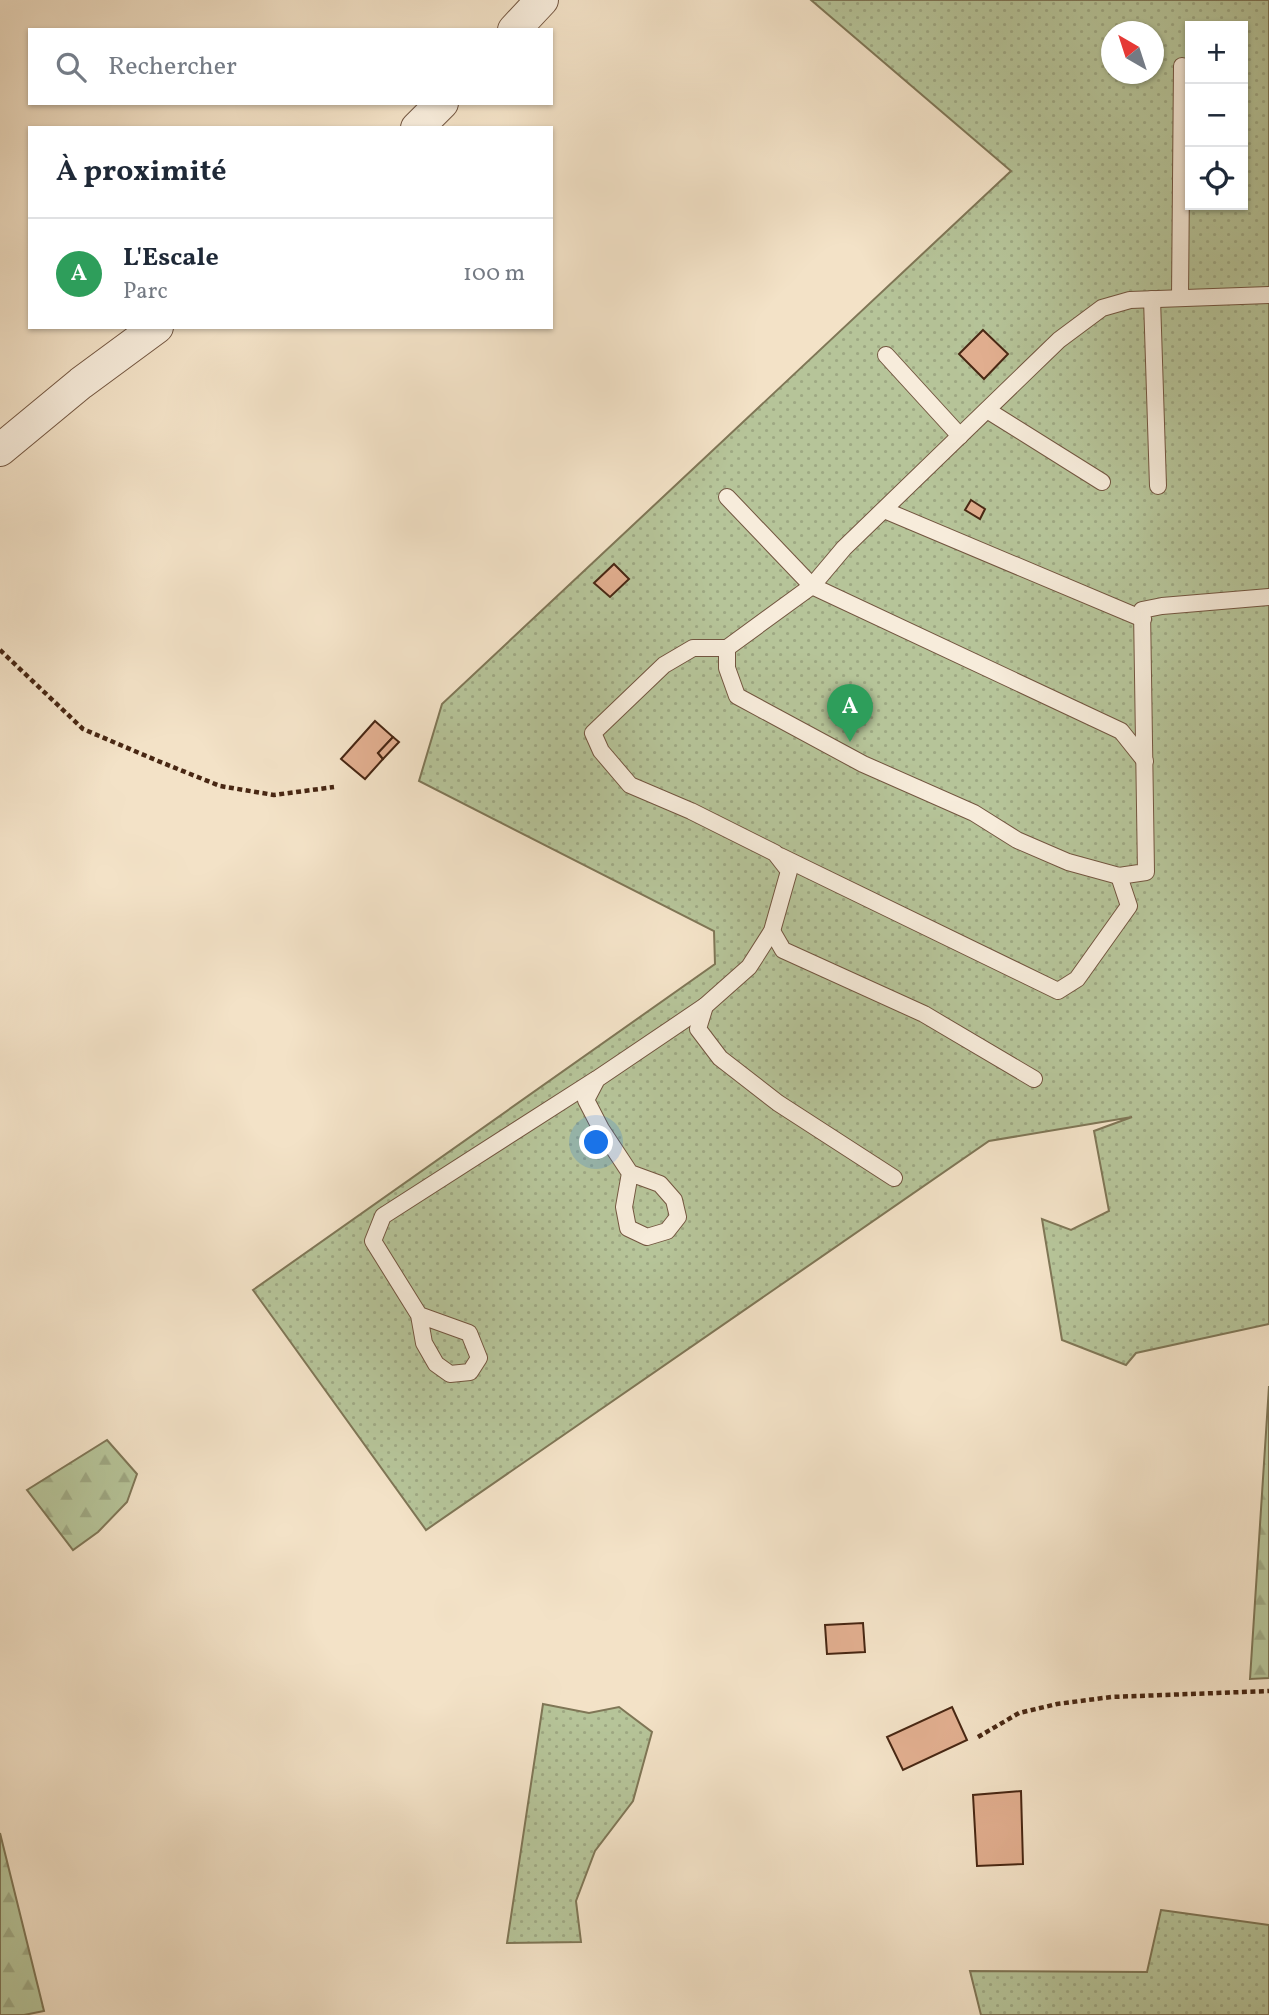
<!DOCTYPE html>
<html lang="fr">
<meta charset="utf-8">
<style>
:root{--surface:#fff;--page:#f2f2f3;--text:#1f2937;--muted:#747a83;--line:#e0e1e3;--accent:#111827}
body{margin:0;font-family:Vollkorn,serif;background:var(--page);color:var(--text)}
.controls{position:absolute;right:21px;top:21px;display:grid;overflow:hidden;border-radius:0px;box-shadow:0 2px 5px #0004}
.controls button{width:63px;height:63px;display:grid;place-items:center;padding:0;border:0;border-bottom:2px solid var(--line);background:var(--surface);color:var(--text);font:35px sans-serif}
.compass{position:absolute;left:1101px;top:21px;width:63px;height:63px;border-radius:50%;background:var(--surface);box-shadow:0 2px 5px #0004;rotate:321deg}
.you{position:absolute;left:597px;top:1143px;width:24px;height:24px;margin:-18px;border:5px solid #fff;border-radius:50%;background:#1a73e8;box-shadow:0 0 0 10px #1a73e833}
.badge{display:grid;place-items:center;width:46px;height:46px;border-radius:50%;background:var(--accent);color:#fff;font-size:23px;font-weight:700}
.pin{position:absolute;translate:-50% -58px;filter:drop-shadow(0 2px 4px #0008)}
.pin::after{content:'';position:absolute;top:37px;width:24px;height:21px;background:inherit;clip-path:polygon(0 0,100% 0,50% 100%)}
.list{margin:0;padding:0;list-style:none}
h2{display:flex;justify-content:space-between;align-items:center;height:91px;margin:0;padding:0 28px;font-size:30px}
h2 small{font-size:23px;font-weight:400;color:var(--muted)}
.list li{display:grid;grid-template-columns:46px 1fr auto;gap:21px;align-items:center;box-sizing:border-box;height:112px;padding:0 28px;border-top:2px solid var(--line)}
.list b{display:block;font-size:26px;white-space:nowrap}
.list p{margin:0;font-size:23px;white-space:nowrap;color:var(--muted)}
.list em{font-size:23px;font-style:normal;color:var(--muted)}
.icon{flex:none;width:38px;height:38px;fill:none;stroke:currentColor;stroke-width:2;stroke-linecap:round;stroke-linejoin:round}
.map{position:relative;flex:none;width:1269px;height:2015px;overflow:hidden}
.search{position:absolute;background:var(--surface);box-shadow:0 2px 5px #0004;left:28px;top:28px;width:525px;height:77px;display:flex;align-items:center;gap:18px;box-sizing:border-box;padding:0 24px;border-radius:0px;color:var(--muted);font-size:26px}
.panel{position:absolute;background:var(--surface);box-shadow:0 2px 5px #0004;left:28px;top:126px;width:525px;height:203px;border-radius:0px}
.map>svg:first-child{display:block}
.grass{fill:url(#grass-dots);stroke:#7f7656;stroke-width:2;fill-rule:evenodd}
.forest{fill:url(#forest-firs);stroke:#7f7656;stroke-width:2}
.building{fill:#e1ae8f;stroke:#482713;stroke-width:2}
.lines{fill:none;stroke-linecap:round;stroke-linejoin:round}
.lane-casing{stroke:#735640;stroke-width:18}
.street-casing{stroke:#735640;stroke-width:34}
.path{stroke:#482713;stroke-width:4.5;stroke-dasharray:5 3.5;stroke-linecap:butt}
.lane{stroke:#f7ecdb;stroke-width:16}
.street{stroke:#f7ecdb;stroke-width:32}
</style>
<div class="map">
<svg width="1269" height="2015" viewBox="0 0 1269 2015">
<defs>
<pattern id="grass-dots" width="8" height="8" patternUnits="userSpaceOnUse" patternTransform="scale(1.75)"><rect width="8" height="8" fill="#b6c499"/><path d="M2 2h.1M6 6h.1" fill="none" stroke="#9ea883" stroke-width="1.8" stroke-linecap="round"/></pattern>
<pattern id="forest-firs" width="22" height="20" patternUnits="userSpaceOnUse" patternTransform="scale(1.75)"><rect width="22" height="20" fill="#b6c499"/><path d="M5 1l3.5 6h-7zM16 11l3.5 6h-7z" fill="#9ea883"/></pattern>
</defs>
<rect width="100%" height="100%" fill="#f3e2c7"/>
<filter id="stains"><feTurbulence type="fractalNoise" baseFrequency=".00286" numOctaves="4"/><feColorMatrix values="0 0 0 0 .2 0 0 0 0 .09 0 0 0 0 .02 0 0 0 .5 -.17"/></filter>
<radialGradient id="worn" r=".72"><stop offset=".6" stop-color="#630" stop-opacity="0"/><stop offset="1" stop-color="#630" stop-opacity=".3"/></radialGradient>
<g class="grass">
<path d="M811,0h458v1324l-133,29 -10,12 -64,-25 -20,-121 29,11 38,-19 -15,-80 38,-14 -143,24 -563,389 -173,-240 462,-326 -1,-33 -295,-150 23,-77 569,-533zM1190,26h53v179h-53zM1112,32h42v42h-42z"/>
<polygon points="543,1704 589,1713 619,1707 652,1732 633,1801 595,1851 576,1901 581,1942 507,1943"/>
<polygon points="1161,1910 1269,1925 1269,2015 981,2015 970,1971 1147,1972"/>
</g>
<g class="forest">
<polygon points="1269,1386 1269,1678 1250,1679"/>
<polygon points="107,1440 137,1474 127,1502 98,1532 73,1550 27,1490"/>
<polygon points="0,1833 44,2011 24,2015 0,2015"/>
</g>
<g class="building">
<polygon points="983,330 1008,354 984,379 959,354"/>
<polygon points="971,500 985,509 980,519 965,510"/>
<polygon points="614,564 629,579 610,597 594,583"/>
<polygon points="375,721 393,737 378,753 383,759 365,779 341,759"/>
<polygon points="393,737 399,742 383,759 378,753"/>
<polygon points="863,1623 865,1652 827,1654 825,1625"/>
<polygon points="952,1707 967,1740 903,1770 887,1737"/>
<polygon points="1021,1791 1023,1864 977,1866 973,1795"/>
</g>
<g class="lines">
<g class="lane-casing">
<g id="lane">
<polyline points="1180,298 1182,66"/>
<polyline points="1152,299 1158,486"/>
<polyline points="886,355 960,436"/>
<polyline points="987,410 1102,482"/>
<polyline points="727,497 812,586 1121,731 1145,761"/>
<polyline points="884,510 1143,619"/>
<polyline points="727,648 727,668 737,696 863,764 974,813 1017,840 1068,862 1119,876 1146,872 1142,610 1162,606 1269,597"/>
<polyline points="780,856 1058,991 1077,979 1129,906 1119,876"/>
<polyline points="772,931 783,950 924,1014 1034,1079"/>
<polyline points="705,1006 698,1029 720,1058 778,1103 894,1178"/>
<polyline points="630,1173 624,1207 628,1228 647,1237 667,1231 678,1217 674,1200 660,1184 630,1173 601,1129 586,1100 597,1079 705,1006 749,967 772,931 789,871 775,853 691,811 630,785 601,751 593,733 664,665 693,648 727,648 812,586 844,548 1059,340 1102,308 1130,300 1269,295"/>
<polyline points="419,1315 469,1333 479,1358 470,1372 450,1374 436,1364 424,1343 419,1315 373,1241 383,1216 595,1080"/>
</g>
</g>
<g class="street-casing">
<g id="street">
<polyline points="514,30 542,0"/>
<polyline points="417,128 442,103"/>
<polyline points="0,450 81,383 157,327"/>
</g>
</g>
<g class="path">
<polyline points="0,650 83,729 158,761 220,786 274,795 334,787"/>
<polyline points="978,1737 1019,1713 1057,1704 1111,1697 1269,1691"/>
</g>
<use href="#lane" class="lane"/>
<use href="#street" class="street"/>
</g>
<rect width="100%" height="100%" filter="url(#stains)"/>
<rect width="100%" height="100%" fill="url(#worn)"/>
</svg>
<div class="controls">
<button>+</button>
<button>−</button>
<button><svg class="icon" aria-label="locate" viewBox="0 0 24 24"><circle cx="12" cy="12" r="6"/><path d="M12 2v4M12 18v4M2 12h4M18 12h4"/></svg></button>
</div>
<svg class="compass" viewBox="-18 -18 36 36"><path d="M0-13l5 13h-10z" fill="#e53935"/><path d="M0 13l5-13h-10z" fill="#747a83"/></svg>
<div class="you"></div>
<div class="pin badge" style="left:850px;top:742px;background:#2e9e5b">A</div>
<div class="search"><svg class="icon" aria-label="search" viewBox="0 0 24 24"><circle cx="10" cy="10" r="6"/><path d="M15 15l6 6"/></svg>Rechercher</div>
<section class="panel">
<h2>À proximité<small></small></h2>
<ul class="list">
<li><span class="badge" style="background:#2e9e5b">A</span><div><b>L'Escale</b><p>Parc</p></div><em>100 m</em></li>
</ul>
</section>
</div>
